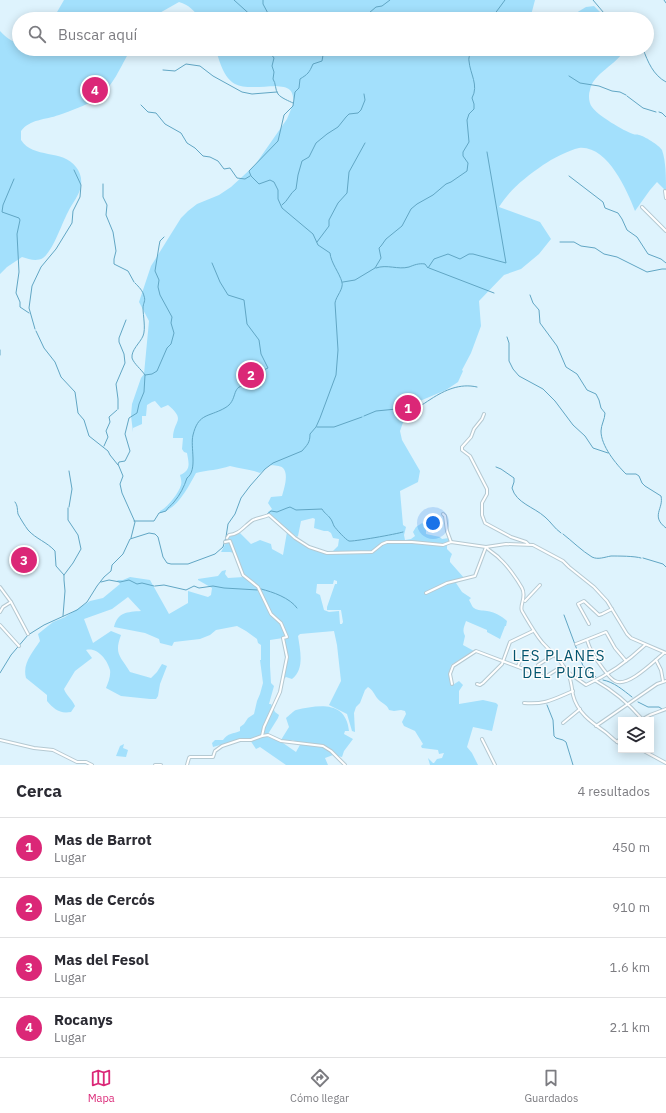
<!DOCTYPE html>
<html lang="es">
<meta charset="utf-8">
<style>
:root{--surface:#fff;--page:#f7f7f7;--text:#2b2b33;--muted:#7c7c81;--line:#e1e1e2;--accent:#db2777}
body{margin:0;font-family:"IBM Plex Sans",sans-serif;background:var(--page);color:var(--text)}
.controls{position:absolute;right:12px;bottom:12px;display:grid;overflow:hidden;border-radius:0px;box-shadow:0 2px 10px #0003}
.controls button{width:36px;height:36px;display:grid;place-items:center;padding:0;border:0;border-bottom:1px solid var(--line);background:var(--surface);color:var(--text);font:20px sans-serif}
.you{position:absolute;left:433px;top:523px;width:14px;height:14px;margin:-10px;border:3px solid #fff;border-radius:50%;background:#1a73e8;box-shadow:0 0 0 6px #1a73e833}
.badge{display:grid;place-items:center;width:26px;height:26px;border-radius:50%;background:var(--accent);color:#fff;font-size:13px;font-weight:700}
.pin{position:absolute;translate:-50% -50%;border:2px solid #fff;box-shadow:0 1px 4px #0006}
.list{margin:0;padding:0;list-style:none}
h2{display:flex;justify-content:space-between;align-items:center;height:52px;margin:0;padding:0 16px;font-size:17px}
h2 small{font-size:13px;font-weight:400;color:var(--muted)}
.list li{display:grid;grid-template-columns:26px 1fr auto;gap:12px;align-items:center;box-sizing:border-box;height:60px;padding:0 16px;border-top:1px solid var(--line)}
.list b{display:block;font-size:15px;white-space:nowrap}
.list p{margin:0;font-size:13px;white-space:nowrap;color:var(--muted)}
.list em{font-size:13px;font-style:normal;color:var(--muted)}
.icon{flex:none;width:22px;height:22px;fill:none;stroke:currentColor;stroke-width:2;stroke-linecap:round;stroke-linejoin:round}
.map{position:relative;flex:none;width:666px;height:765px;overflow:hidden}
.search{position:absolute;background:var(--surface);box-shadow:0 2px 10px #0003;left:12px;right:12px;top:12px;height:44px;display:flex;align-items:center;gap:10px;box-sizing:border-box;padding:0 14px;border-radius:22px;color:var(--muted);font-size:15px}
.sheet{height:292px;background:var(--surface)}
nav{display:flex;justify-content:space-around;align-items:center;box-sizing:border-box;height:56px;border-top:1px solid var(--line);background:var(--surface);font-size:11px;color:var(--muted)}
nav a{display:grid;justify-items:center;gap:2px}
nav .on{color:var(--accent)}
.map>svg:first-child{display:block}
.green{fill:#a3e0fc;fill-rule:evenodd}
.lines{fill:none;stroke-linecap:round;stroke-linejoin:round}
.stream{stroke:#61a6c4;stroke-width:1}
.street-casing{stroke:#b5c9d2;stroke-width:4}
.street{stroke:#fff;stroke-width:2}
.labels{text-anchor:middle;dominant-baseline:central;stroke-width:3;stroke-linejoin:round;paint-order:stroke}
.neighbourhood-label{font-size:15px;letter-spacing:1px;fill:#03546e;stroke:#fcfcfc}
</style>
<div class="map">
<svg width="666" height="765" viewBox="0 0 666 765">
<rect width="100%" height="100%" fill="#def3fd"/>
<g class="green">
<path d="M64,0h471l-5,19h-330c-5,-8 -11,-14 -21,-17l-30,17h-96z"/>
<polygon points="594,6 607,19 566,19 586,7"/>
<path d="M0,31c6,6 10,10 19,12v6h112c-11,18 -17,37 -35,50 -9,6 -26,12 -37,16 -14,5 -29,4 -38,16v9c12,19 42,9 55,27 4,5 6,11 5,18 -1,10 -9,18 -13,27 -6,11 -15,39 -25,46 -7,4 -14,1 -21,-1l-15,10 -7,7z"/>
<path d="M216,49h409c-8,16 -32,24 -35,41 -2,5 -1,13 2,17 5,8 32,24 41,27 2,1 4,0 6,1 5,1 20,10 23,15 4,11 4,28 4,41l-9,-9 -7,8 -15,21c-8,-21 -28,-66 -56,-63 -10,2 -27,11 -36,17 -17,12 -33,24 -44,42l41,15 11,17 -12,15 -18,15 -17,6 -25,26 2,25 -10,27 -9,17 1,1 -5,11 -12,8 -31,13 -8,8 -7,20 2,9 18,31 -2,11 -18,9 3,34 3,2 -2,8 1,5 6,-1 4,-3 -2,-4 3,-5 6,-4 4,3v8l14,3 2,2 7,-1 1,4 -3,1v6l5,5 -2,5v3l15,17 -9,4 6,9 9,6 -2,2c2,3 3,7 5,8 4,3 8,2 13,3 7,1 15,5 20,10l-1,5h-1l-5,13 -13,-7v-2l-21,-9c-2,6 -4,9 -1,15l-2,9 11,6 -23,14 -2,9 2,12 8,-5 4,4 -4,6v13l24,-4 13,3 2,2 -6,26 -19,-4 -6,20 5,6 6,12h-48l-2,-7 5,5h1l3,-4 5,-1 2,-5 -5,1 -1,-4 -16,-2 -1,-2 2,-2 -8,-13 -11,-5 -2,-4 4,-8 -1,-3 -4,-1 -7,1 -5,-1c-2,-6 -8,-7 -12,-12 -3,-4 -4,-8 -9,-11l-3,3 -5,13 -4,4 -2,6 1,19 -3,-1 -5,-17 -18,-9 12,-24 -4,-36 -3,-14 -34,3 -2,2c2,14 7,33 -6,43l-6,-2 -3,3 4,-23 -2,1 -2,-20 -13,2v26l1,17 3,3 -5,18h2l4,8 4,3 -1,3 -10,16v3l15,6 13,9 5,-9 -9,-3 -1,1 -10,-1 8,-13 -3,-9c3,-2 7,-7 10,-8 22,-5 50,-10 53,21h-4l-1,3 9,5 -9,12 -2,6 -9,-2 -8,3 3,7h-42l-26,-18 -4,2 -6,-9 -15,1 -22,6 -1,-4 3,-3h8c5,-7 10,-6 17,-9v-4l4,-3 4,-6 6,-4 3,-13 3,-7 3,-11 -3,-23h1v-15l-3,-2 -1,-4 -11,-8 -9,-5 -21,4 -6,5 -10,4 -26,3 -2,4 -12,-3 -1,-4 -14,-6 -31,-6c4,-15 13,-15 27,-16l-13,-14 -16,12 -28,10 9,24 18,-12 10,4c-7,19 -1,21 9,37l21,6 6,-6 5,-8 5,2 -7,18 -2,12 -2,3h-6l-29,-3 -15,-8c2,-5 5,-12 4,-18 -3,-11 -13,-23 -24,-20l6,8 -17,13 -11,18c2,6 8,10 11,17l-4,6c-12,2 -17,-3 -24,-11v-6l-21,-17c-4,-15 7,-26 14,-37l-2,-7 15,-12 12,-5 25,-16 13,-3 17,-14 -3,-4h6l7,-3 20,3 19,34 19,-11v-12l20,6 3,-2 1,-7 -14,-8v-1l20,-3 4,-5 4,-1 -1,4 3,4 16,-1 -10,-24 -4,-1h-9l8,-15 11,-4 11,11 9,-4 11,4 1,5 11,6 4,-23 22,16 21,6 8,-8 1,-7 -6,-1 -2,-5 -3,-2h-4l-10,-3 1,-9 -2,-1 -12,3 -3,15 -1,1 -29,-22v-3l4,-3 -4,-6 3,-6 11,-1c2,-7 7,-22 1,-28 -3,-3 -9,-2 -13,-3l-10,8c-10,-4 -20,-4 -30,-7 -11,4 -23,4 -34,7 -8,14 -18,36 -36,40v-2c7,-3 19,-18 21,-26 1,-3 0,-6 -1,-10 11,-5 9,-11 7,-22l-3,-1 -2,-3 1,-11h-10c0,-18 14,-17 -5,-33l-7,3 -6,-7 -3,1 -5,3 -1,11h-4v8l-9,4v4l-2,-16 1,-12 9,-26 3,-4 5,-53 -10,-19 12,-36 30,-48 7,-7 9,-7 22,-9 12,-8 24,-22 32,-46 7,-17c-1,-4 -1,-9 -4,-12 -9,-9 -40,2 -55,-6 -11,-6 -16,-23 -19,-35zM334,580l3,1v3h-2l-8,23v3h14l2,12 -1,2h-2l-1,-13 -10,1 -5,-2 -4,-15 -4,-2 1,-9h16z"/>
<polygon points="124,744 123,748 128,750 126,757 116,756 120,746"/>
</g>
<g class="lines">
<g class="stream">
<polyline points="234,0 255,19"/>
<polyline points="263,0 263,4 271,19"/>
<polyline points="593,0 609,19"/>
<polyline points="664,0 666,3"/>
<polyline points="362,19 376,7 382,6 390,0"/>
<polyline points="491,19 505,0"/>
<path d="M270,49l1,5 3,4 -2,8 2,6 -1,7c3,4 2,11 5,15 3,4 11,7 15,9"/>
<path d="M326,49l-3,6 -1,6 -9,3c-4,9 -5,10 -13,15l-1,9 -4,4 -2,14 -9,9 -6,26 -29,30 2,5 8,8 11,-4 4,2 4,8v9l4,9 31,26 5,11 12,8c1,10 9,19 12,29"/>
<path d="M643,49c5,13 10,26 23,33"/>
<polyline points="163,70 175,71 186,64 200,66 213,76 242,92 252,94 277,92"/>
<polyline points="569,76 580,83 599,86 612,91 620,92 626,95"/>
<polyline points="627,96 643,108 656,112"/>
<polyline points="141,105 148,112 156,113 165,124 181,133 187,143 195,148 203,156 210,157 218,161 224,169 230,168 237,178 245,179 250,176"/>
<polyline points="659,112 662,113 666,117"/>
<polyline points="569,176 603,202 605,208 618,213 622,219 627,230 637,237 648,254 661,259 666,263"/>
<polyline points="14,179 3,205 2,212 19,218 20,220 17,234 19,272 16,293 20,302 20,307 29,313"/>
<polyline points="103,184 103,197 107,205 106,215 113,232 116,251 114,259 114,264 128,271 134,282"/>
<path d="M282,205c6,-4 8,-12 14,-16l2,-14 4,-14 7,-4 7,-14 11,-9 11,-7 8,-10 3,-3 9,-1 3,-3 4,-10 -1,-6"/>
<polyline points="317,242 329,226 329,220 338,203 347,193 349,172 365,143"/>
<polyline points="560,242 574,242 581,246 595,248 604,254 617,257 647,272 662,269 666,269"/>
<path d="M376,268c11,-4 22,2 33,-1 5,-2 10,-4 16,-3l3,4 6,-9 14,-5 12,5 9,-5h4l33,9 -19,-111"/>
<polyline points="429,268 494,293"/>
<path d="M343,282l12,-2 20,-12 6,-10 -2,-10 2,-2 5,-7 16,-13 9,-17 6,-5 16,-9 13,-11 5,-2 16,-11 1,-8 -5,-7v-4l6,-10 -2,-22 2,-6 5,-5v-5l-2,-6c7,-13 -2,-24 -3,-37 -1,-4 2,-8 4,-12"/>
<path d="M135,283c4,4 8,8 9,13 2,5 -1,7 -1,12 0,7 3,21 0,28 -3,7 -12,14 -11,22 2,6 9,11 13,17"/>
<path d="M530,295l3,8 6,7 1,13 17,23 9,21 11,7 10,16 9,4 3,6 2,8 4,5c0,6 -4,12 -4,18 0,15 15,33 25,43h10l3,2 3,7 3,3 16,10c3,13 -11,20 5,32"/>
<polyline points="35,329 29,308 32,286 41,267 56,249 72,223 73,211 80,197 81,185 74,170"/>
<polyline points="36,331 44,348 55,362 61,377 75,392 78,413 84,420 89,436 108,451 110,455 118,465"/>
<polyline points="507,337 509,343 509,361 513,369 519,376 543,389 555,401 573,425 585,436 593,448 608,453"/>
<polyline points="0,350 0,355"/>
<polyline points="118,409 118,399 116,384 125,363 124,354 119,342 119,338 126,320"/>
<path d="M364,416l12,-5 41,-4c6,-2 9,-5 14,-8 14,-9 29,-16 46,-12"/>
<polyline points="317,427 334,427 362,417"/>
<polyline points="104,446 108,437 106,431 110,422 109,417 117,410"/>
<path d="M496,467l5,2 13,9v4l-2,6c4,15 22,19 33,29 6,5 9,11 16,16"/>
<path d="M15,502c3,4 2,7 3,12 2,4 7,12 10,16 8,9 19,12 27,21l1,15 8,9v5l1,11 -2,25"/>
<polyline points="69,507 72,489 69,471"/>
<path d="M257,518l9,-3 5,-4 6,1 10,-4 3,-1 6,3 26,-1c3,5 6,6 8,9 2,2 3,6 4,8 2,3 12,14 15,15 3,1 48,-7 54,-9"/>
<path d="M134,521h20l5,-8 7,-2c2,-4 5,-5 8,-9 6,-7 10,-15 13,-24 11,-8 3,-31 6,-43 5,-20 13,-18 28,-25 2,-1 6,-3 8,-5 9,-9 2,-22 22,-19 5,-9 7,-14 17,-18l-7,-14 -2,-14 -12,-16 -3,-24 -16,-5 -8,-13 -8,-19"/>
<path d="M563,534c9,7 19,17 29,23 6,3 13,0 19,-1 7,0 24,0 30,2"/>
<polyline points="131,538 135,522 122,493 120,484 123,476 118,464 119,462 125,461 130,451 125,434 129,418 137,413 139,404 144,392 145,375 152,374 157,371 167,348 171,344 174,333 171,323 172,317 160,295 158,287 159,280 155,271 159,246 160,241 164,237"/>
<polyline points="643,558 663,564 666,567"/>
<polyline points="64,575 73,563 81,549 78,535 68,520 68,508"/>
<polyline points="101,582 109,580 120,582 129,580 137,584 142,583 154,586"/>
<polyline points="155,586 164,585 186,590 194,586 199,588 213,586 224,588 258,590"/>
<path d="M261,589c12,3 29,9 36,19"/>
<polyline points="564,615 583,666 596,677"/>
<path d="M0,673l11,-18 17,-20 16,-10 33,-15 10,-8 10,-16 7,-9 7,-6 1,-6 11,-11 7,-15 19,-6 6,1 3,3 5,20 4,6 4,1h17l27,-10 8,-7 3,-10 2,-13 7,-10 6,-16 9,-12 15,-17 8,-6 29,-12c5,-6 8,-8 8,-17l6,-7 4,-9 16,-43 2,-25 -3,-47c1,-7 9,-14 7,-21"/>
<path d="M603,680c11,2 20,10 29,17"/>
<polyline points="638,702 648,707 659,707 662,709"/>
<polyline points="547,705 553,720 554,736 556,738 563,740 566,742 573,765"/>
</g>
<g class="street-casing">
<g id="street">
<polyline points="665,191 666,198"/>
<polyline points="642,207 666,231"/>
<polyline points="484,414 482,419 474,429 471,437 462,447 462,450 470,456 487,489 487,494 482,503 482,515 485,523 511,537 526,542 528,544"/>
<polyline points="443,514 445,516 447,531 451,542"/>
<path d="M227,538l2,-3c10,0 16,-10 24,-15 5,-2 11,-3 16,-5l26,23 14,9 18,6 45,-1 10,-8 5,-2h25l31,3 8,-3 35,5 20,-3 27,1 30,16 6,6 25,20 13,14 20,33 4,4 35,15"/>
<polyline points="225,542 230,541 243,575 258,587 271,614 281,623 287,637 283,638 287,657 280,692 264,727 262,736"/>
<path d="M486,547c4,5 10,7 14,12 7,6 17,20 22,29 5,9 -3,18 0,23 6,10 12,21 20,31 7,8 16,15 22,25 7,10 7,16 9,28 4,17 18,27 31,36 6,4 10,10 17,13"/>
<polyline points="0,587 11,602"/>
<polyline points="426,593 447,583 475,576 486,547"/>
<polyline points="525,601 540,585"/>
<polyline points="0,612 3,607 11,602 28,634"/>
<polyline points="589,624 578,604 584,601 599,615 602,614 612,609"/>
<polyline points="0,625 19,646"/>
<path d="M587,640c3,11 10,21 17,30 3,4 7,9 11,11 13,7 39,-20 49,-28"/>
<polyline points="576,644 606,632 615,648 626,661"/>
<polyline points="656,660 661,670 663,681"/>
<polyline points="538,665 554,655"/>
<path d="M518,666c2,-7 5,-10 12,-12"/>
<path d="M569,673l17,12c22,-10 41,-23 59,-40"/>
<path d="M596,681c18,10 32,22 46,38"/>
<polyline points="452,684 450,674 453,666 476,651 545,677 561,667 564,667"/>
<polyline points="477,684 480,685 483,683 502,664 510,642 533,631"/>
<path d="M524,703c21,2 30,-4 49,-12"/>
<polyline points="641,720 650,715 666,709"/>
<polyline points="563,723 580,709"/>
<polyline points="596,726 657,684 666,681"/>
<polyline points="482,739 495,765"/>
<polyline points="0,740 34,748 53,750 77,762 86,762 92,765"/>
<polyline points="617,742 621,738"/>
<polyline points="642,750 666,763"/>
<polyline points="155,765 161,765"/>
<polyline points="187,765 189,758 190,757 213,757 215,751 222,746 240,740 251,740 262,736 268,735 281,741 323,746 331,751 345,765"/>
</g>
</g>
<use href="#street" class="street"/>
</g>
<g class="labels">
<g class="neighbourhood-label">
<text x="559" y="655">LES PLANES<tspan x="559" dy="17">DEL PUIG</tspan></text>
</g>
</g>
</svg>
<div class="controls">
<button><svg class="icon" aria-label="layers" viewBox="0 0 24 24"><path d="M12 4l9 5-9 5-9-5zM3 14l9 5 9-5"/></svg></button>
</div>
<div class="you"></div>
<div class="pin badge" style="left:408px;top:408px">1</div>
<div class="pin badge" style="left:251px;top:375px">2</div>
<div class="pin badge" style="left:24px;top:560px">3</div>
<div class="pin badge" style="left:95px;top:90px">4</div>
<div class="search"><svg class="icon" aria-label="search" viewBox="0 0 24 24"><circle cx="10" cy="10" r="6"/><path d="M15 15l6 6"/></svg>Buscar aquí</div>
</div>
<section class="sheet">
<h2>Cerca<small>4 resultados</small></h2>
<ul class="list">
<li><span class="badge">1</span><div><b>Mas de Barrot</b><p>Lugar</p></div><em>450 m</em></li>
<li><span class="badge">2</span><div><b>Mas de Cercós</b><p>Lugar</p></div><em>910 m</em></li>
<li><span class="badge">3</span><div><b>Mas del Fesol</b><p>Lugar</p></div><em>1.6 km</em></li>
<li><span class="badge">4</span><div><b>Rocanys</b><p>Lugar</p></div><em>2.1 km</em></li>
</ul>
</section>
<nav>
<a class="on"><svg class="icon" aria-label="map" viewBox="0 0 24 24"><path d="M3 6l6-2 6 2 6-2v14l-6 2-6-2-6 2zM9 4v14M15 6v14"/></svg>Mapa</a>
<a><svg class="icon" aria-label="directions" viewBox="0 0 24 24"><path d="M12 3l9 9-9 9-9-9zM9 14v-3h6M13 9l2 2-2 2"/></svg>Cómo llegar</a>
<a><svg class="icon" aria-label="saved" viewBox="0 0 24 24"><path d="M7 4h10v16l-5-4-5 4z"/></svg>Guardados</a>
</nav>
